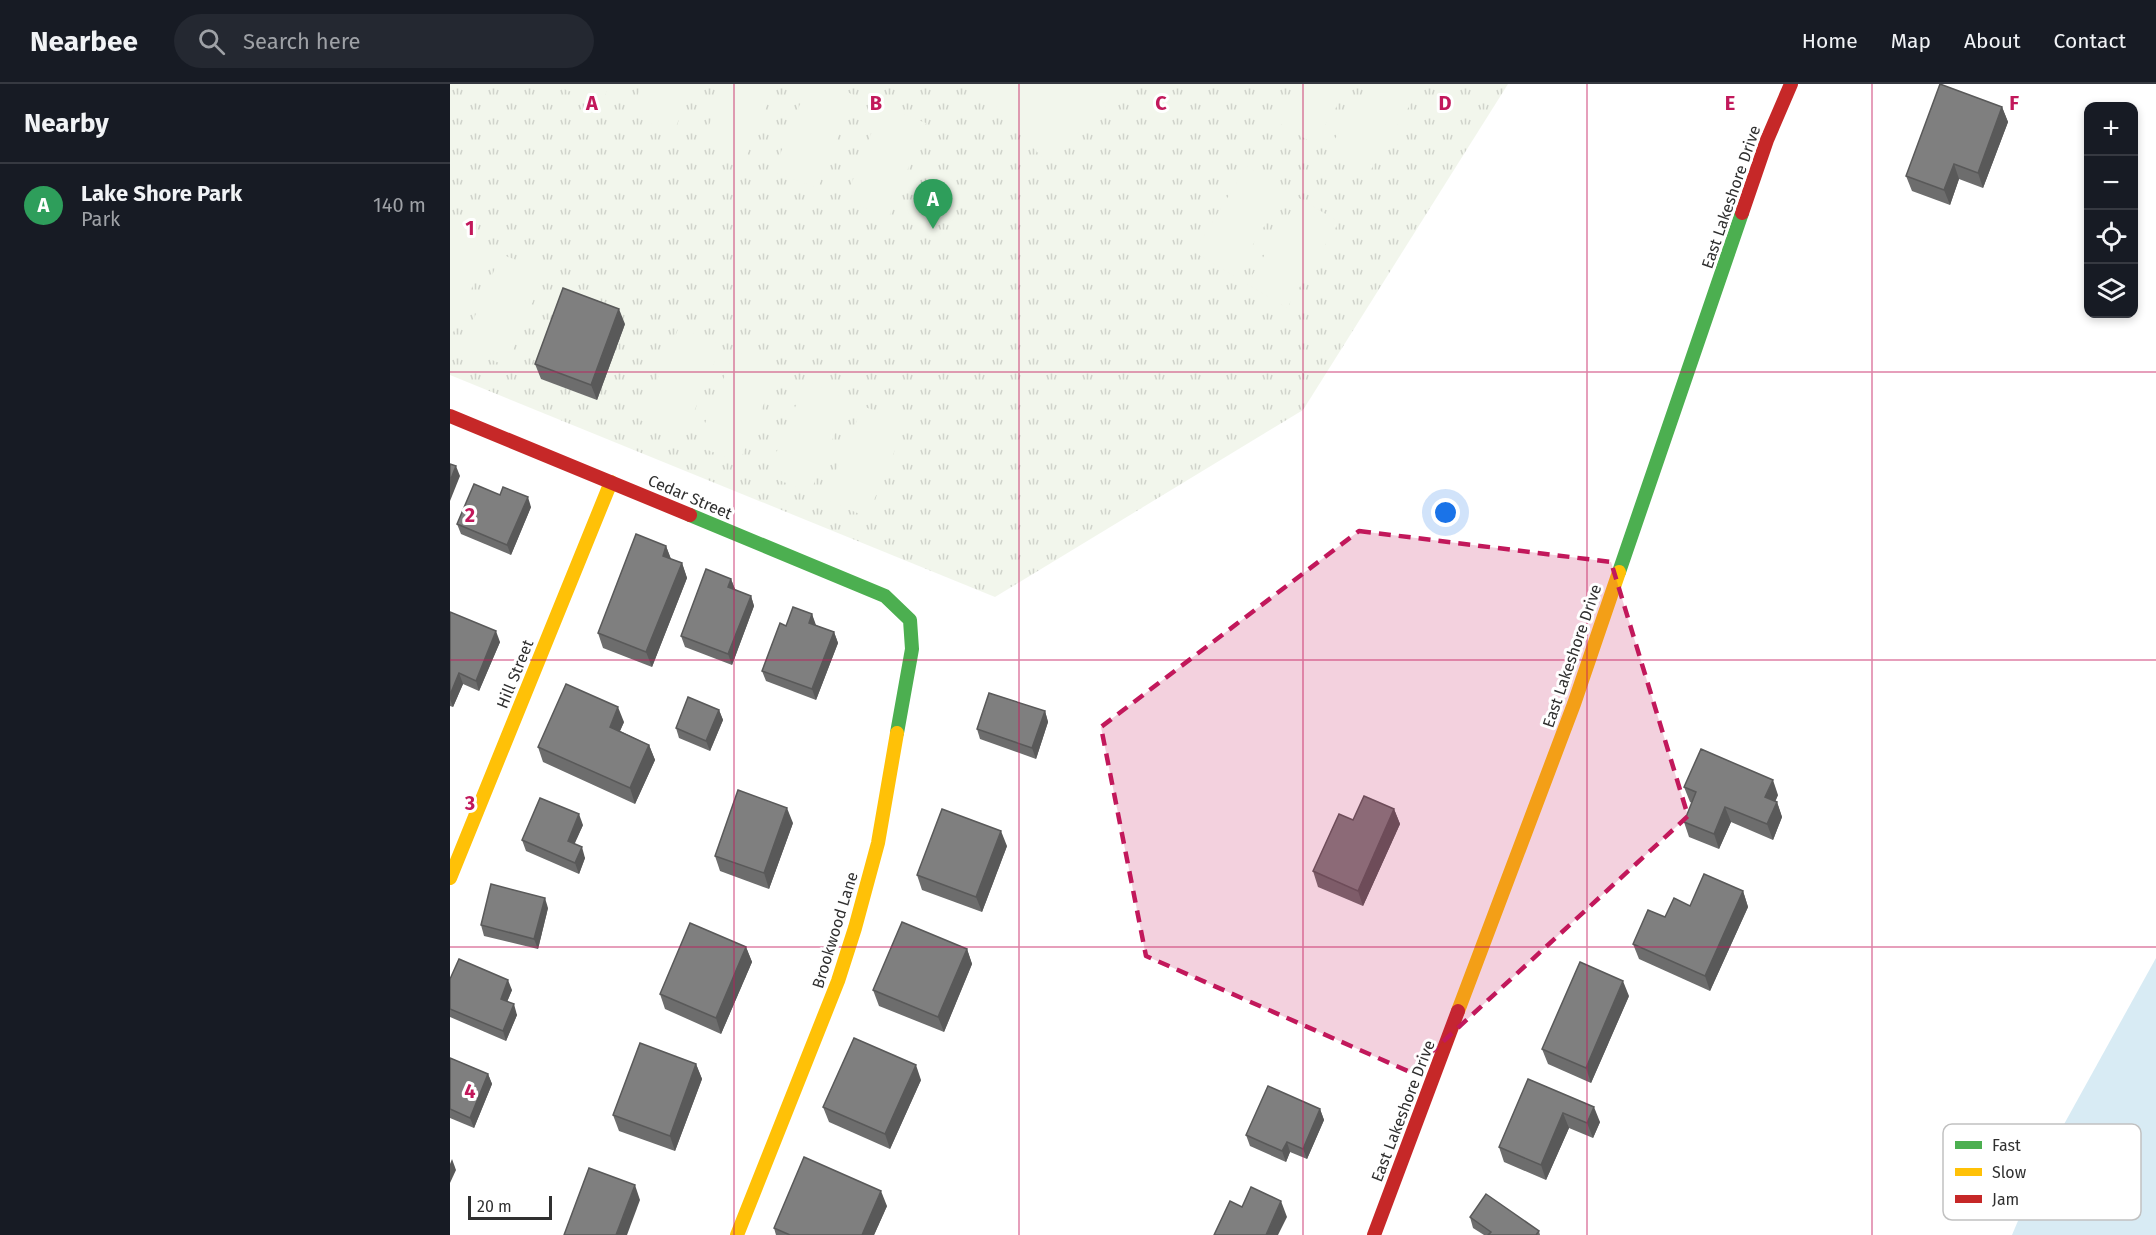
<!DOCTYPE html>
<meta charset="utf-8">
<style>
:root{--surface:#171b24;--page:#242831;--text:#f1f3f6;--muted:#9ea1a6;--line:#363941;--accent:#d93025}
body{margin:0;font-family:"Fira Sans",sans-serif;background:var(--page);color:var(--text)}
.controls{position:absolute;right:18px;top:18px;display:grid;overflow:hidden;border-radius:12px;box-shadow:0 3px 9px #0003}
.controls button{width:54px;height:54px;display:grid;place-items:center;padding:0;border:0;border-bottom:2px solid var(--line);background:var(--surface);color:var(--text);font:30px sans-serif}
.scale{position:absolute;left:18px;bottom:15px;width:84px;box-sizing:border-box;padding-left:6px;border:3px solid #303030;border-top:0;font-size:16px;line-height:21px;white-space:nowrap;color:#303030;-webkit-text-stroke:4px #fff;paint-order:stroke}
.you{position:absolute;left:996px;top:429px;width:21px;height:21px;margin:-15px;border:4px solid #fff;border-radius:50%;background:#1a73e8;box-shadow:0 0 0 9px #1a73e833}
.badge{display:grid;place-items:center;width:39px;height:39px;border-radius:50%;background:var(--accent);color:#fff;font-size:20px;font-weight:700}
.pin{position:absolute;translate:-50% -50px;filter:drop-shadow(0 2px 3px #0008)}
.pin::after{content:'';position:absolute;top:32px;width:21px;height:18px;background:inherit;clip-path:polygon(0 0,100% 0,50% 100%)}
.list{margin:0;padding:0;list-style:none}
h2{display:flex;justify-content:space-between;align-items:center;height:78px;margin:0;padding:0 24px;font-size:26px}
h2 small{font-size:20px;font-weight:400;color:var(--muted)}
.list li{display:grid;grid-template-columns:39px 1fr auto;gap:18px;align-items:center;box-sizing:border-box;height:84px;padding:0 24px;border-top:2px solid var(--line)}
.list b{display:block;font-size:22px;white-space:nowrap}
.list p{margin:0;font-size:20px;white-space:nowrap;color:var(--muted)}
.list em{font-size:20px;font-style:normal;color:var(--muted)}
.icon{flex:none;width:33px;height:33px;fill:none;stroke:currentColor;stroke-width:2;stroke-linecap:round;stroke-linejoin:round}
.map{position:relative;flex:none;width:1706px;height:1151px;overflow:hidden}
header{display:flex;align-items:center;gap:36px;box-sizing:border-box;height:84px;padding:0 30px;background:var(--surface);border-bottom:2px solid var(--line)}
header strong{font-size:28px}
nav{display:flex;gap:33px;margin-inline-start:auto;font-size:21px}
.search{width:420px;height:54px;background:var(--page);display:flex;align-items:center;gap:15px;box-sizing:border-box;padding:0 21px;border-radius:33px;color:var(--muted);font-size:22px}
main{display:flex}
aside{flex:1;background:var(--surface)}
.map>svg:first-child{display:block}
.park{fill:url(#park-tufts)}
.garden{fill:#f2f6ec}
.water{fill:#d8ebf4}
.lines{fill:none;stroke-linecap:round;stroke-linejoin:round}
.fast{stroke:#4caf50;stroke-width:14}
.slow{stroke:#ffc107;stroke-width:14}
.jam{stroke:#c62828;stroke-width:14}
.wall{fill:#6d6d6d}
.shaded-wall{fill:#595959}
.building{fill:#7f7f7f;stroke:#595959;stroke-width:1.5}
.marked{fill:#c2185b;fill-opacity:0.2;stroke:#c2185b;stroke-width:4.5;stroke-dasharray:12 8;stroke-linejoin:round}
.grid{fill:none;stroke:#c2185b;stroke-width:1.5;stroke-opacity:0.55}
.labels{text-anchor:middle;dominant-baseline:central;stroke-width:6;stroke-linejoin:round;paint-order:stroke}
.street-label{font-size:16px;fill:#303030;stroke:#fff}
.key{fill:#fff;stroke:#c1c1c1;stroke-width:1.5}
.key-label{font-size:16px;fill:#303030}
.grid-label{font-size:20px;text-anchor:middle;font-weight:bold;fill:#c2185b;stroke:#fff;stroke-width:6;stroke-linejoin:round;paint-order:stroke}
</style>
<header>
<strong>Nearbee</strong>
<div class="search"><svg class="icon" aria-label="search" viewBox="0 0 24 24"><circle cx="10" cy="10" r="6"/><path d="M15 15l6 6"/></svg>Search here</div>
<nav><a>Home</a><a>Map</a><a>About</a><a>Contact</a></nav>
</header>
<main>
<aside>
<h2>Nearby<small></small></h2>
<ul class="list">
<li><span class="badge" style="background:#2e9e5b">A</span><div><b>Lake Shore Park</b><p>Park</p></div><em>140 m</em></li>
</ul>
</aside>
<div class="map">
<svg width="1706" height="1151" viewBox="0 0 1706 1151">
<defs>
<pattern id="park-tufts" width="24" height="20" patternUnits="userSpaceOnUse" patternTransform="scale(1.5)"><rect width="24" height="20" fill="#f2f6ec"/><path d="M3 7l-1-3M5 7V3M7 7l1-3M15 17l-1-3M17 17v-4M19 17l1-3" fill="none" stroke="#d0d3cb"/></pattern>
</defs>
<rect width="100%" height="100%" fill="#fff"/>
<polygon class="park" points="0,0 1058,0 853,326 545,513 0,291"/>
<g class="garden">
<polygon points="109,0 160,0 152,19 108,3"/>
<polygon points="192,0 243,0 224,48 180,31"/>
<polygon points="275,0 325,0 295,76 252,59"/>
<polygon points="358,0 377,0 404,11 368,104 323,88"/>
<polygon points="533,0 679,0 597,79 543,19"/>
<polygon points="846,0 900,0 864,60 824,36"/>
<polygon points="918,0 960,0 969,6 917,92 877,68"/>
<polygon points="432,22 476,39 439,133 395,116"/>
<polygon points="797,82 836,106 784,192 744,168"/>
<polygon points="849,114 889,138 837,224 797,200"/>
<polygon points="0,150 38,165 0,256"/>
<polygon points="51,170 95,188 56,282 12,263"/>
<polygon points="229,243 272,261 233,354 190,336"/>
<polygon points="285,267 328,286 289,379 246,361"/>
<polygon points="356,297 399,316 360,409 317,391"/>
<polygon points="413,322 456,340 417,433 374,415"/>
</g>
<polygon class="water" points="1706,874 1706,1151 1562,1151 1592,1080"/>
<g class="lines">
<g class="fast">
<polyline points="240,431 435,512 460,536 462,565 447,649"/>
<polyline points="1169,488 1292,129"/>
</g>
<g class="slow">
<polyline points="0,794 161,398"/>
<polyline points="1008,927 1124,620 1169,488"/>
<polyline points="287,1151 388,897 405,844 428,759 447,649"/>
</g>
<g class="jam">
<polyline points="1292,129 1317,56 1341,0"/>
<polyline points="0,332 240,431"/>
<polyline points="924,1151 1008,927"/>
</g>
</g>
<g class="wall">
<polygon points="1552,23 1558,38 1533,104 1509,95 1500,121 1462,107 1456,92"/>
<polygon points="175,240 147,316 91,295 85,280"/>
<polygon points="50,411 81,423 61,471 11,450 7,440"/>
<polygon points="216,462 221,475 232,479 237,494 202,583 153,564 148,549"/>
<polygon points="281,495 285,506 301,512 304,522 282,581 235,563 231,552"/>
<polygon points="0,528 50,558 29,607 13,600 3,623 0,622"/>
<polygon points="362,530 365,541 384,548 388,559 366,616 316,597 312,587 336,542"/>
<polygon points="269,626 273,636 260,667 229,654 226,644"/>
<polygon points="595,627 598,638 586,675 530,655 527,645"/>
<polygon points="174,638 170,647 199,661 205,676 185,720 93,678 88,663"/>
<polygon points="1234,703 1328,711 1325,717 1327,718 1332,733 1323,756 1281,738 1269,765 1239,753 1234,738 1242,719 1240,718"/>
<polygon points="944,725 950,740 913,822 868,803 863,787 903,736"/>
<polygon points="343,739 319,805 270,787 265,772"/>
<polygon points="133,741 124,760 135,774 129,790 76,767 72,756"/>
<polygon points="557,762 532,828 472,806 467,791"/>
<polygon points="1293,807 1298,823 1260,907 1189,875 1183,860 1215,833 1240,822"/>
<polygon points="98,824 88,865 34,852 31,841"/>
<polygon points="296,863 302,878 271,950 215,925 210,910"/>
<polygon points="517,865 522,880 494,948 429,922 423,906"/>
<polygon points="0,895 62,906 57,918 67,931 56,957 0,933"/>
<polygon points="1179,912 1141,999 1098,980 1092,965"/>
<polygon points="0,974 38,990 42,1000 24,1044 0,1034"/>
<polygon points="246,980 252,995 225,1067 169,1047 163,1031"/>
<polygon points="1078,995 1150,1038 1143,1054 1119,1044 1096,1096 1054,1078 1049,1063"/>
<polygon points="471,996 440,1065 379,1038 373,1023"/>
<polygon points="870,1025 874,1036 857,1075 840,1068 836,1078 800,1062 796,1051"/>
<polygon points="437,1122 424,1151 326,1151 324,1144"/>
<polygon points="1020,1133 1089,1147 1090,1151 1034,1151 1023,1144"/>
</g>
<g class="shaded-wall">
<polygon points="1552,23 1558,38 1533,104 1528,89"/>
<polygon points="1504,80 1509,95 1500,121 1494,106"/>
<polygon points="169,225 175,240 147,316 141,301"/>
<polygon points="6,382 10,392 0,417 0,397"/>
<polygon points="78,413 81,423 61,471 57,461"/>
<polygon points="216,462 222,478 213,472"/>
<polygon points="232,479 237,494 202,583 196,568"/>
<polygon points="281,495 285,505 282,514 278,503"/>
<polygon points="301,512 304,522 282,581 278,570"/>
<polygon points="362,530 366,541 363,549 359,539"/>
<polygon points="46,547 50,558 29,607 26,597"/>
<polygon points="384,548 388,559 366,616 362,605"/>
<polygon points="9,589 13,600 3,623 0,615 0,611"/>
<polygon points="168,623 174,638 165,658 160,643"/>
<polygon points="269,626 273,636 260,667 256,657"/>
<polygon points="595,627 598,638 586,675 582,664"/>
<polygon points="199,661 205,676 185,720 180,704"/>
<polygon points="1323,696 1328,711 1321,728 1315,713"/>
<polygon points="1327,718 1332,733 1323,756 1317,740"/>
<polygon points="1275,723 1281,738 1269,765 1264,750"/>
<polygon points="337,724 343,739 319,805 314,789"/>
<polygon points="944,725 950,740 913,822 908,807"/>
<polygon points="129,730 133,741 121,768 118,757"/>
<polygon points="551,747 557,762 532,828 526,813"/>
<polygon points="132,763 135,774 129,790 125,779"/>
<polygon points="1293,807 1298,823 1260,907 1255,892"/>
<polygon points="95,814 98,824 88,865 84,855"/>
<polygon points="296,863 302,878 271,950 266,934"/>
<polygon points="517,865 522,880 494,948 488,933"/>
<polygon points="58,896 62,906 54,925 51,915"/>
<polygon points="1173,897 1179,912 1141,999 1136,984"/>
<polygon points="64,920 67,931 56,957 53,947"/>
<polygon points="246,980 252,995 225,1067 220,1052"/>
<polygon points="466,981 471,996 440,1065 435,1050"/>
<polygon points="38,990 42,1000 24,1044 20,1034"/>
<polygon points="1144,1023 1150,1038 1143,1054 1137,1039"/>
<polygon points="870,1025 874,1036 857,1075 853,1065"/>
<polygon points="1113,1029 1119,1044 1096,1096 1091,1081"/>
<polygon points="837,1058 840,1068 836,1078 832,1067"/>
<polygon points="2,1075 6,1086 0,1099 0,1080"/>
<polygon points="185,1101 190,1116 177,1151 166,1151"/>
<polygon points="431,1107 437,1122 424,1151 412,1151"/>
<polygon points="831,1117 837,1133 828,1151 816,1151"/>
</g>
<g class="building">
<polygon points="1490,0 1552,23 1528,89 1504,80 1494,106 1456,92"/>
<polygon points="113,204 169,225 141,301 85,280"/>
<polygon points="0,380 6,382 0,397"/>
<polygon points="24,400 50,411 53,403 78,413 57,461 7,440"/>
<polygon points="186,450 216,462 213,472 232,479 196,568 148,549"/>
<polygon points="256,485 281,495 278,503 301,512 278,570 231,552"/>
<polygon points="343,523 362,530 359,539 384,548 362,605 312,587 330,539 336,542"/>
<polygon points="0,528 46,547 26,597 9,589 0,611"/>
<polygon points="116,600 168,623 160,643 199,661 180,704 88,663"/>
<polygon points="539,609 595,627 582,664 527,645"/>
<polygon points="238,613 269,626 256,657 226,644"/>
<polygon points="1251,665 1323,696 1315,713 1327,718 1317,740 1275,723 1264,750 1234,738 1246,708 1234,703"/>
<polygon points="288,706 337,724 314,789 265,772"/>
<polygon points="914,712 944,725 908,807 863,787 889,730 903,736"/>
<polygon points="90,714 129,730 118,757 132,763 125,779 72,756"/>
<polygon points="492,725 551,747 526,813 467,791"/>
<polygon points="1254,790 1293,807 1255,892 1183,860 1198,826 1215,833 1224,814 1240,822"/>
<polygon points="41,800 95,814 84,855 31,841"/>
<polygon points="452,838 517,865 488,933 423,906"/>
<polygon points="240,839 296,863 266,934 210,910"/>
<polygon points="9,875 58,896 51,915 64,920 53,947 0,925 0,895"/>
<polygon points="1130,878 1173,897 1136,984 1092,965"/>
<polygon points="404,954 466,981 435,1050 373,1023"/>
<polygon points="190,959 246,980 220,1052 163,1031"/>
<polygon points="0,974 38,990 20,1034 0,1025"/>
<polygon points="1078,995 1144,1023 1137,1039 1113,1029 1091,1081 1049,1063"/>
<polygon points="818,1002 870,1025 853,1065 837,1058 832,1067 796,1051"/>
<polygon points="354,1073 431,1107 412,1151 340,1151 324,1144"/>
<polygon points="139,1084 185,1101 166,1151 114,1151"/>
<polygon points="801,1103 831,1117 816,1151 764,1151 780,1117 792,1123"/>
<polygon points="1036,1110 1089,1147 1086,1151 1038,1151 1041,1148 1020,1133"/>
</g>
<path class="marked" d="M909,447l252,31 77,254 -278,256 -264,-116 -45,-229z"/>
<path class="grid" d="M284,0v1151M569,0v1151M853,0v1151M1137,0v1151M1422,0v1151M0,288h1706M0,576h1706M0,863h1706"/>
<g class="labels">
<g class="street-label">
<text transform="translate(1281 113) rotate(-71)">East Lakeshore Drive</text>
<text transform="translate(240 413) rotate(23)">Cedar Street</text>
<text transform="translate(1122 572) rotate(-71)">East Lakeshore Drive</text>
<text transform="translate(65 590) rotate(-68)">Hill Street</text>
<text transform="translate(385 846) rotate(-73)">Brookwood Lane</text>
<text transform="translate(953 1027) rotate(-69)">East Lakeshore Drive</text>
</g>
</g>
<rect x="1493" y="1040" width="198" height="96" rx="9" class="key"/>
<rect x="1505" y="1057" width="27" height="8" fill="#4caf50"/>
<rect x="1505" y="1084" width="27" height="8" fill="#ffc107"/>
<rect x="1505" y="1111" width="27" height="8" fill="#c62828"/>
<g class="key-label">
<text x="1542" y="1067">Fast</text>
<text x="1542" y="1094">Slow</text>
<text x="1542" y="1121">Jam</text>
</g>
<g class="grid-label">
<text x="142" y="26">A</text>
<text x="426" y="26">B</text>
<text x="711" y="26">C</text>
<text x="995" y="26">D</text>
<text x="1280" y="26">E</text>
<text x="1564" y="26">F</text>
<text x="20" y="151">1</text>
<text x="20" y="438">2</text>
<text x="20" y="726">3</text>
<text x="20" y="1014">4</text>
</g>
</svg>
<div class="controls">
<button>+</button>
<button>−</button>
<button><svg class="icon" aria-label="locate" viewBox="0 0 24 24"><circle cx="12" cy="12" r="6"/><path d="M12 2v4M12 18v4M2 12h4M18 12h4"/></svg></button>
<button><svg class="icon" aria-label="layers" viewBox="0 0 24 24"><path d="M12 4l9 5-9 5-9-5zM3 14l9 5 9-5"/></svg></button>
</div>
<div class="scale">20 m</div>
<div class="you"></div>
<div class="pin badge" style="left:483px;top:145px;background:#2e9e5b">A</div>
</div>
</main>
